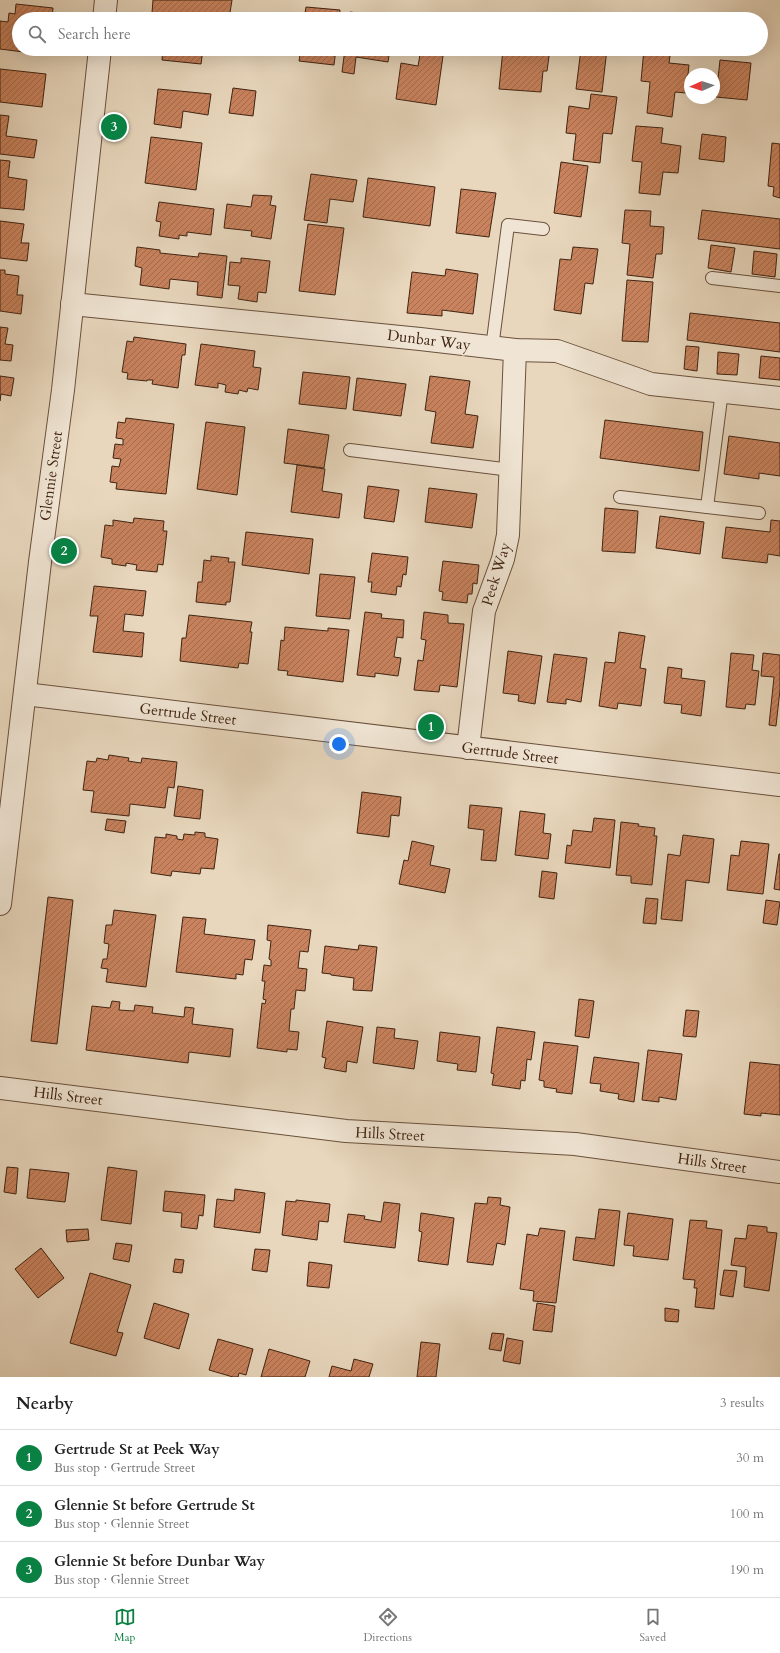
<!DOCTYPE html>
<meta charset="utf-8">
<style>
:root{--surface:#fff;--page:#f2f2f2;--text:#222;--muted:#767676;--line:#e0e0e0;--accent:#0b8043}
body{margin:0;font-family:Cardo,serif;background:var(--page);color:var(--text)}
.compass{position:absolute;left:684px;top:68px;width:36px;height:36px;border-radius:50%;background:var(--surface);box-shadow:0 4px 16px #0002;rotate:267deg}
.you{position:absolute;left:339px;top:744px;width:14px;height:14px;margin:-10px;border:3px solid #fff;border-radius:50%;background:#1a73e8;box-shadow:0 0 0 6px #1a73e833}
.badge{display:grid;place-items:center;width:26px;height:26px;border-radius:50%;background:var(--accent);color:#fff;font-size:13px;font-weight:700}
.pin{position:absolute;translate:-50% -50%;border:2px solid #fff;box-shadow:0 1px 4px #0006}
.list{margin:0;padding:0;list-style:none}
h2{display:flex;justify-content:space-between;align-items:center;height:52px;margin:0;padding:0 16px;font-size:17px}
h2 small{font-size:13px;font-weight:400;color:var(--muted)}
.list li{display:grid;grid-template-columns:26px 1fr auto;gap:12px;align-items:center;box-sizing:border-box;height:56px;padding:0 16px;border-top:1px solid var(--line)}
.list b{display:block;font-size:15px;white-space:nowrap}
.list p{margin:0;font-size:13px;white-space:nowrap;color:var(--muted)}
.list em{font-size:13px;font-style:normal;color:var(--muted)}
.icon{flex:none;width:22px;height:22px;fill:none;stroke:currentColor;stroke-width:2;stroke-linecap:round;stroke-linejoin:round}
.map{position:relative;flex:none;width:780px;height:1377px;overflow:hidden}
.search{position:absolute;background:var(--surface);box-shadow:0 4px 16px #0002;left:12px;right:12px;top:12px;height:44px;display:flex;align-items:center;gap:10px;box-sizing:border-box;padding:0 14px;border-radius:22px;color:var(--muted);font-size:15px}
.sheet{height:220px;background:var(--surface)}
nav{display:flex;justify-content:space-around;align-items:center;box-sizing:border-box;height:56px;border-top:1px solid var(--line);background:var(--surface);font-size:11px;color:var(--muted)}
nav a{display:grid;justify-items:center;gap:2px}
nav .on{color:var(--accent)}
.map>svg:first-child{display:block}
.building{fill:url(#building-hatch);stroke:#402311}
.lines{fill:none;stroke-linecap:round;stroke-linejoin:round}
.lane-casing{stroke:#6a503c;stroke-width:14}
.street-casing{stroke:#6a503c;stroke-width:24}
.lane{stroke:#f0e5d4;stroke-width:12}
.street{stroke:#f0e5d4;stroke-width:22}
.labels{text-anchor:middle;dominant-baseline:central;stroke-width:3.5;stroke-linejoin:round;paint-order:stroke}
.street-label{font-size:15px;fill:#402311;stroke:#f0e5d4}
</style>
<div class="map">
<svg width="780" height="1377" viewBox="0 0 780 1377">
<defs>
<pattern id="building-hatch" width="6" height="6" patternUnits="userSpaceOnUse"><rect width="6" height="6" fill="#c9835e"/><path d="M-1 1l2-2M0 6l6-6M5 7l2-2" fill="none" stroke="#a56b4c"/></pattern>
</defs>
<rect width="100%" height="100%" fill="#e8d7bd"/>
<filter id="stains"><feTurbulence type="fractalNoise" baseFrequency=".005" numOctaves="4"/><feColorMatrix values="0 0 0 0 .2 0 0 0 0 .09 0 0 0 0 .02 0 0 0 .5 -.17"/></filter>
<radialGradient id="worn" r=".72"><stop offset=".6" stop-color="#630" stop-opacity="0"/><stop offset="1" stop-color="#630" stop-opacity=".3"/></radialGradient>
<g class="building">
<polygon points="153,0 232,0 229,19 195,19 152,13"/>
<polygon points="16,4 53,8 52,19 19,19 19,49 48,49 47,55 0,49 0,21 8,22 9,13 15,14"/>
<polygon points="306,7 340,10 339,19 304,19"/>
<polygon points="350,12 395,18 394,19 349,19"/>
<polygon points="163,49 203,49 201,64 162,60"/>
<polygon points="301,49 336,49 334,65 299,61"/>
<polygon points="345,49 390,49 388,62 356,57 354,74 342,72"/>
<polygon points="421,49 444,49 436,105 396,99 401,63 418,66"/>
<polygon points="456,49 495,49 494,55"/>
<polygon points="503,49 550,49 547,71 543,71 541,92 499,89"/>
<polygon points="581,49 607,49 602,92 576,89"/>
<polygon points="644,49 671,49 669,63 689,65 686,93 675,92 672,117 647,113 650,82 641,81"/>
<polygon points="720,60 751,63 747,100 716,97"/>
<polygon points="0,69 46,74 42,107 0,102"/>
<polygon points="233,88 256,91 253,116 229,113"/>
<polygon points="158,89 211,94 208,115 183,111 181,128 154,124"/>
<polygon points="591,94 617,97 612,134 603,133 600,163 573,160 576,134 566,133 569,106 589,109"/>
<polygon points="0,115 9,116 6,136 37,140 34,158 0,154"/>
<polygon points="636,126 663,128 661,143 681,146 678,173 663,172 660,195 639,193 642,162 632,161"/>
<polygon points="702,134 726,137 724,162 699,159"/>
<polygon points="151,137 202,143 196,190 145,183"/>
<polygon points="772,143 780,144 780,198 773,196 774,187 768,186"/>
<polygon points="0,160 10,161 8,177 27,180 24,210 0,208"/>
<polygon points="561,162 588,166 581,217 554,213"/>
<polygon points="311,174 357,180 353,202 330,199 327,223 304,220"/>
<polygon points="368,178 435,187 430,226 363,217"/>
<polygon points="461,189 496,193 489,237 456,233"/>
<polygon points="253,195 272,196 270,205 276,206 271,239 251,236 252,231 224,228 227,204 251,207"/>
<polygon points="159,202 214,209 211,235 187,232 187,236 179,235 179,239 159,236 161,222 156,221"/>
<polygon points="625,210 651,211 650,226 664,227 662,254 656,254 653,278 627,275 630,244 622,243"/>
<polygon points="702,210 780,219 780,249 698,239"/>
<polygon points="0,221 24,224 21,243 29,243 27,261 0,258"/>
<polygon points="308,224 344,228 335,295 299,291"/>
<polygon points="711,245 735,248 731,272 708,268"/>
<polygon points="137,247 160,250 160,253 198,257 199,253 227,256 222,298 197,295 198,282 170,279 169,289 140,285 142,268 135,266"/>
<polygon points="573,247 598,249 593,284 585,283 581,314 554,310 560,259 571,260"/>
<polygon points="754,251 777,254 775,277 752,274"/>
<polygon points="241,258 270,261 266,293 258,292 257,302 238,299 240,286 228,285 230,262 241,263"/>
<polygon points="446,269 478,274 473,314 442,310 442,316 407,313 412,272 445,276"/>
<polygon points="0,270 5,270 5,274 19,276 17,295 23,295 21,314 0,311"/>
<polygon points="627,280 653,282 648,342 622,341"/>
<polygon points="690,313 780,323 780,352 687,340"/>
<polygon points="0,327 8,328 5,344 13,345 11,361 0,360"/>
<polygon points="134,337 186,344 185,355 182,355 178,388 152,384 153,380 147,380 147,381 127,379 128,373 122,372 127,341 133,342"/>
<polygon points="201,344 255,351 253,367 261,368 258,390 248,388 247,392 239,390 238,394 225,392 226,385 218,383 218,388 195,385"/>
<polygon points="686,346 699,347 697,371 684,369"/>
<polygon points="718,352 739,354 737,375 717,374"/>
<polygon points="761,356 780,358 780,380 759,378"/>
<polygon points="303,372 350,377 346,409 299,404"/>
<polygon points="0,376 14,378 11,396 1,394 0,401"/>
<polygon points="430,376 470,381 465,414 478,416 473,448 431,443 436,412 425,410"/>
<polygon points="357,378 406,384 401,416 353,410"/>
<polygon points="126,418 174,424 166,494 116,489 117,483 110,482 112,466 119,467 121,459 113,458 115,444 123,445 123,439 116,438 118,422 125,423"/>
<polygon points="605,420 703,432 699,471 600,458"/>
<polygon points="206,422 245,427 237,495 197,489"/>
<polygon points="288,429 329,435 324,468 284,463"/>
<polygon points="729,436 780,443 780,476 759,473 759,479 724,474"/>
<polygon points="297,465 325,469 322,491 342,494 339,518 291,512"/>
<polygon points="368,486 399,490 394,522 364,518"/>
<polygon points="429,488 477,494 472,528 425,522"/>
<polygon points="605,508 638,511 635,553 602,551"/>
<polygon points="660,516 704,522 700,554 656,548"/>
<polygon points="134,518 164,521 163,531 167,531 163,565 158,564 157,572 136,570 137,565 126,563 126,566 112,564 112,559 101,557 105,525 113,526 113,520 133,523"/>
<polygon points="771,520 780,521 780,556 768,554 767,563 722,558 726,527 770,532"/>
<polygon points="246,532 313,539 309,574 242,565"/>
<polygon points="372,553 408,557 406,575 403,574 401,587 397,586 396,595 371,592 372,582 368,582"/>
<polygon points="211,556 229,558 228,562 235,562 230,602 226,602 226,605 196,602 198,582 202,582 204,560 211,561"/>
<polygon points="443,561 479,565 477,584 473,583 472,594 468,594 467,603 442,600 443,592 439,591"/>
<polygon points="320,574 355,577 350,619 316,616"/>
<polygon points="94,586 146,591 143,616 125,614 123,631 144,633 142,657 93,652 98,616 90,616"/>
<polygon points="365,612 382,614 381,618 404,620 403,638 397,637 394,657 401,658 398,676 375,673 375,677 357,675"/>
<polygon points="424,612 448,615 448,623 464,624 457,687 440,685 439,692 414,690 418,660 423,661 426,640 421,639"/>
<polygon points="189,615 252,622 250,632 252,632 248,664 239,663 238,668 180,661 182,638 186,638"/>
<polygon points="285,627 328,631 328,628 349,630 343,682 287,675 288,671 278,670 281,640 284,641"/>
<polygon points="619,632 645,636 640,668 646,669 641,706 618,703 617,709 599,706 605,662 615,663"/>
<polygon points="508,651 542,656 535,704 518,701 519,695 503,693"/>
<polygon points="731,653 754,655 752,670 759,671 755,705 746,704 745,709 726,707"/>
<polygon points="763,653 780,655 780,690 776,726 769,725 774,677 761,676"/>
<polygon points="554,654 587,658 581,702 566,699 566,704 547,702"/>
<polygon points="668,667 682,669 681,678 705,681 701,716 681,713 682,705 664,703"/>
<polygon points="109,755 129,758 128,761 141,763 142,758 177,762 174,788 168,787 165,808 130,804 129,816 91,812 94,791 83,790 87,761 96,762 97,758 108,760"/>
<polygon points="178,786 203,790 200,819 174,816"/>
<polygon points="362,792 401,797 399,816 391,815 389,837 357,833"/>
<polygon points="470,805 502,808 496,861 481,860 484,830 468,828"/>
<polygon points="520,811 545,814 543,833 551,834 548,859 515,855"/>
<polygon points="594,818 615,820 610,868 565,863 567,845 571,846 573,830 592,832"/>
<polygon points="107,819 126,821 124,833 105,830"/>
<polygon points="621,822 639,824 638,826 655,828 654,836 657,836 652,885 631,883 631,876 616,875"/>
<polygon points="195,832 205,833 205,837 218,839 214,869 201,868 200,874 172,871 171,876 151,873 155,837 166,838 166,834 177,836 177,839 183,840 184,834 195,835"/>
<polygon points="683,835 714,839 709,883 686,880 682,921 661,919 668,854 680,856"/>
<polygon points="412,841 434,846 430,865 450,869 445,893 399,884 404,860 408,861"/>
<polygon points="741,841 769,844 763,894 727,890 731,855 739,856"/>
<polygon points="779,854 780,854 780,890 774,889"/>
<polygon points="542,871 557,873 554,899 539,897"/>
<polygon points="48,897 73,900 57,1044 31,1041"/>
<polygon points="646,898 658,899 656,924 643,923"/>
<polygon points="766,900 780,902 777,925 763,923"/>
<polygon points="114,910 156,915 146,987 106,982 108,969 101,968 103,959 107,959 109,944 104,943 106,925 112,925"/>
<polygon points="183,917 206,919 204,934 255,940 252,960 245,959 243,975 236,974 236,979 176,972"/>
<polygon points="268,925 311,930 308,952 300,951 298,968 307,969 305,991 296,990 294,1009 291,1009 289,1031 299,1032 297,1050 287,1049 287,1052 257,1048 262,1003 265,1004 266,1000 263,999 265,981 262,981 264,965 271,966 271,960 269,959 271,941 267,940"/>
<polygon points="359,945 377,947 372,991 353,990 354,978 331,975 331,974 322,973 325,946 358,950"/>
<polygon points="579,999 594,1001 589,1038 575,1036"/>
<polygon points="112,1001 120,1002 119,1010 134,1011 135,1005 153,1007 152,1013 184,1017 185,1007 194,1008 192,1024 233,1029 230,1057 189,1052 188,1063 86,1050 92,1006 110,1008"/>
<polygon points="686,1010 699,1011 696,1037 683,1036"/>
<polygon points="327,1021 363,1027 357,1063 347,1061 346,1072 324,1068 326,1058 322,1057"/>
<polygon points="377,1027 395,1029 394,1038 418,1041 414,1069 373,1063"/>
<polygon points="497,1027 535,1032 531,1060 527,1059 525,1081 521,1080 520,1089 492,1085 494,1074 491,1073"/>
<polygon points="440,1032 480,1037 476,1072 457,1070 458,1064 437,1061"/>
<polygon points="544,1042 578,1046 572,1094 556,1092 557,1089 544,1087 544,1081 539,1080"/>
<polygon points="648,1050 682,1054 676,1100 659,1097 659,1102 642,1100"/>
<polygon points="594,1057 639,1063 634,1102 618,1099 619,1094 600,1091 601,1084 590,1083"/>
<polygon points="750,1062 780,1065 780,1115 761,1113 761,1116 744,1114"/>
<polygon points="7,1167 18,1168 16,1194 4,1192"/>
<polygon points="108,1167 137,1171 131,1224 101,1220"/>
<polygon points="30,1169 69,1173 65,1202 27,1198"/>
<polygon points="235,1189 265,1193 260,1233 214,1227 217,1199 234,1201"/>
<polygon points="165,1191 205,1195 203,1216 199,1215 197,1229 181,1227 182,1213 163,1211"/>
<polygon points="488,1197 501,1198 500,1205 510,1207 505,1245 497,1243 493,1265 467,1262 475,1203 487,1204"/>
<polygon points="296,1200 330,1204 328,1222 319,1221 317,1240 282,1235 286,1201 296,1202"/>
<polygon points="384,1202 400,1204 395,1248 344,1242 348,1214 365,1216 364,1219 381,1222"/>
<polygon points="599,1209 620,1211 614,1266 573,1260 576,1237 595,1239"/>
<polygon points="421,1213 454,1218 448,1265 418,1261 422,1232 419,1231"/>
<polygon points="628,1213 673,1219 668,1260 633,1256 634,1246 624,1245"/>
<polygon points="690,1220 707,1221 706,1228 722,1230 714,1309 695,1307 697,1288 694,1288 695,1280 683,1279"/>
<polygon points="748,1225 767,1227 767,1232 777,1233 769,1291 744,1287 746,1267 731,1265 735,1238 746,1239"/>
<polygon points="540,1228 565,1231 556,1303 533,1301 534,1291 520,1289 527,1234 538,1236"/>
<polygon points="88,1229 89,1240 67,1242 66,1230"/>
<polygon points="116,1243 132,1245 129,1262 113,1259"/>
<polygon points="41,1248 64,1278 38,1298 15,1269"/>
<polygon points="255,1249 270,1250 267,1272 252,1270"/>
<polygon points="175,1259 184,1260 182,1273 173,1272"/>
<polygon points="309,1262 332,1265 329,1288 307,1286"/>
<polygon points="724,1270 737,1271 733,1297 720,1295"/>
<polygon points="90,1273 131,1285 117,1332 123,1333 116,1356 70,1343"/>
<polygon points="154,1303 189,1314 179,1349 144,1338"/>
<polygon points="537,1303 555,1306 552,1332 533,1330"/>
<polygon points="665,1308 679,1310 678,1322 665,1321"/>
<polygon points="492,1333 504,1334 501,1351 489,1349"/>
<polygon points="507,1338 523,1341 520,1364 503,1361"/>
<polygon points="218,1339 253,1349 246,1375 239,1373 238,1377 233,1377 209,1370"/>
<polygon points="421,1342 440,1344 436,1377 417,1377"/>
<polygon points="269,1349 310,1361 305,1377 261,1377"/>
<polygon points="354,1359 373,1364 369,1377 329,1377 332,1366 351,1371"/>
</g>
<g class="lines">
<g class="lane-casing">
<g id="lane">
<polyline points="712,278 780,286"/>
<polyline points="492,348 508,225 543,229"/>
<polyline points="350,450 511,470"/>
<polyline points="620,497 759,513"/>
<polyline points="707,507 722,391"/>
</g>
</g>
<g class="street-casing">
<g id="street">
<polyline points="104,19 106,0"/>
<polyline points="72,304 420,339 515,350 557,351 651,384 780,398"/>
<polyline points="25,694 780,785"/>
<polyline points="468,748 484,611 503,559 508,535 515,350"/>
<polyline points="0,904 40,562 63,390 100,49"/>
<polyline points="0,1088 346,1131 575,1144 780,1172"/>
</g>
</g>
<use href="#lane" class="lane"/>
<use href="#street" class="street"/>
</g>
<g class="labels">
<g class="street-label">
<text transform="translate(429 340) rotate(7)">Dunbar Way</text>
<text transform="translate(51 476) rotate(-82)">Glennie Street</text>
<text transform="translate(496 574) rotate(-73)">Peek Way</text>
<text transform="translate(188 714) rotate(7)">Gertrude Street</text>
<text transform="translate(510 753) rotate(7)">Gertrude Street</text>
<text transform="translate(68 1096) rotate(7)">Hills Street</text>
<text transform="translate(390 1134) rotate(3)">Hills Street</text>
<text transform="translate(712 1163) rotate(8)">Hills Street</text>
</g>
</g>
<rect width="100%" height="100%" filter="url(#stains)"/>
<rect width="100%" height="100%" fill="url(#worn)"/>
</svg>
<svg class="compass" viewBox="-18 -18 36 36"><path d="M0-13l5 13h-10z" fill="#e53935"/><path d="M0 13l5-13h-10z" fill="#767676"/></svg>
<div class="you"></div>
<div class="pin badge" style="left:431px;top:727px">1</div>
<div class="pin badge" style="left:64px;top:551px">2</div>
<div class="pin badge" style="left:114px;top:127px">3</div>
<div class="search"><svg class="icon" aria-label="search" viewBox="0 0 24 24"><circle cx="10" cy="10" r="6"/><path d="M15 15l6 6"/></svg>Search here</div>
</div>
<section class="sheet">
<h2>Nearby<small>3 results</small></h2>
<ul class="list">
<li><span class="badge">1</span><div><b>Gertrude St at Peek Way</b><p>Bus stop · Gertrude Street</p></div><em>30 m</em></li>
<li><span class="badge">2</span><div><b>Glennie St before Gertrude St</b><p>Bus stop · Glennie Street</p></div><em>100 m</em></li>
<li><span class="badge">3</span><div><b>Glennie St before Dunbar Way</b><p>Bus stop · Glennie Street</p></div><em>190 m</em></li>
</ul>
</section>
<nav>
<a class="on"><svg class="icon" aria-label="map" viewBox="0 0 24 24"><path d="M3 6l6-2 6 2 6-2v14l-6 2-6-2-6 2zM9 4v14M15 6v14"/></svg>Map</a>
<a><svg class="icon" aria-label="directions" viewBox="0 0 24 24"><path d="M12 3l9 9-9 9-9-9zM9 14v-3h6M13 9l2 2-2 2"/></svg>Directions</a>
<a><svg class="icon" aria-label="saved" viewBox="0 0 24 24"><path d="M7 4h10v16l-5-4-5 4z"/></svg>Saved</a>
</nav>
